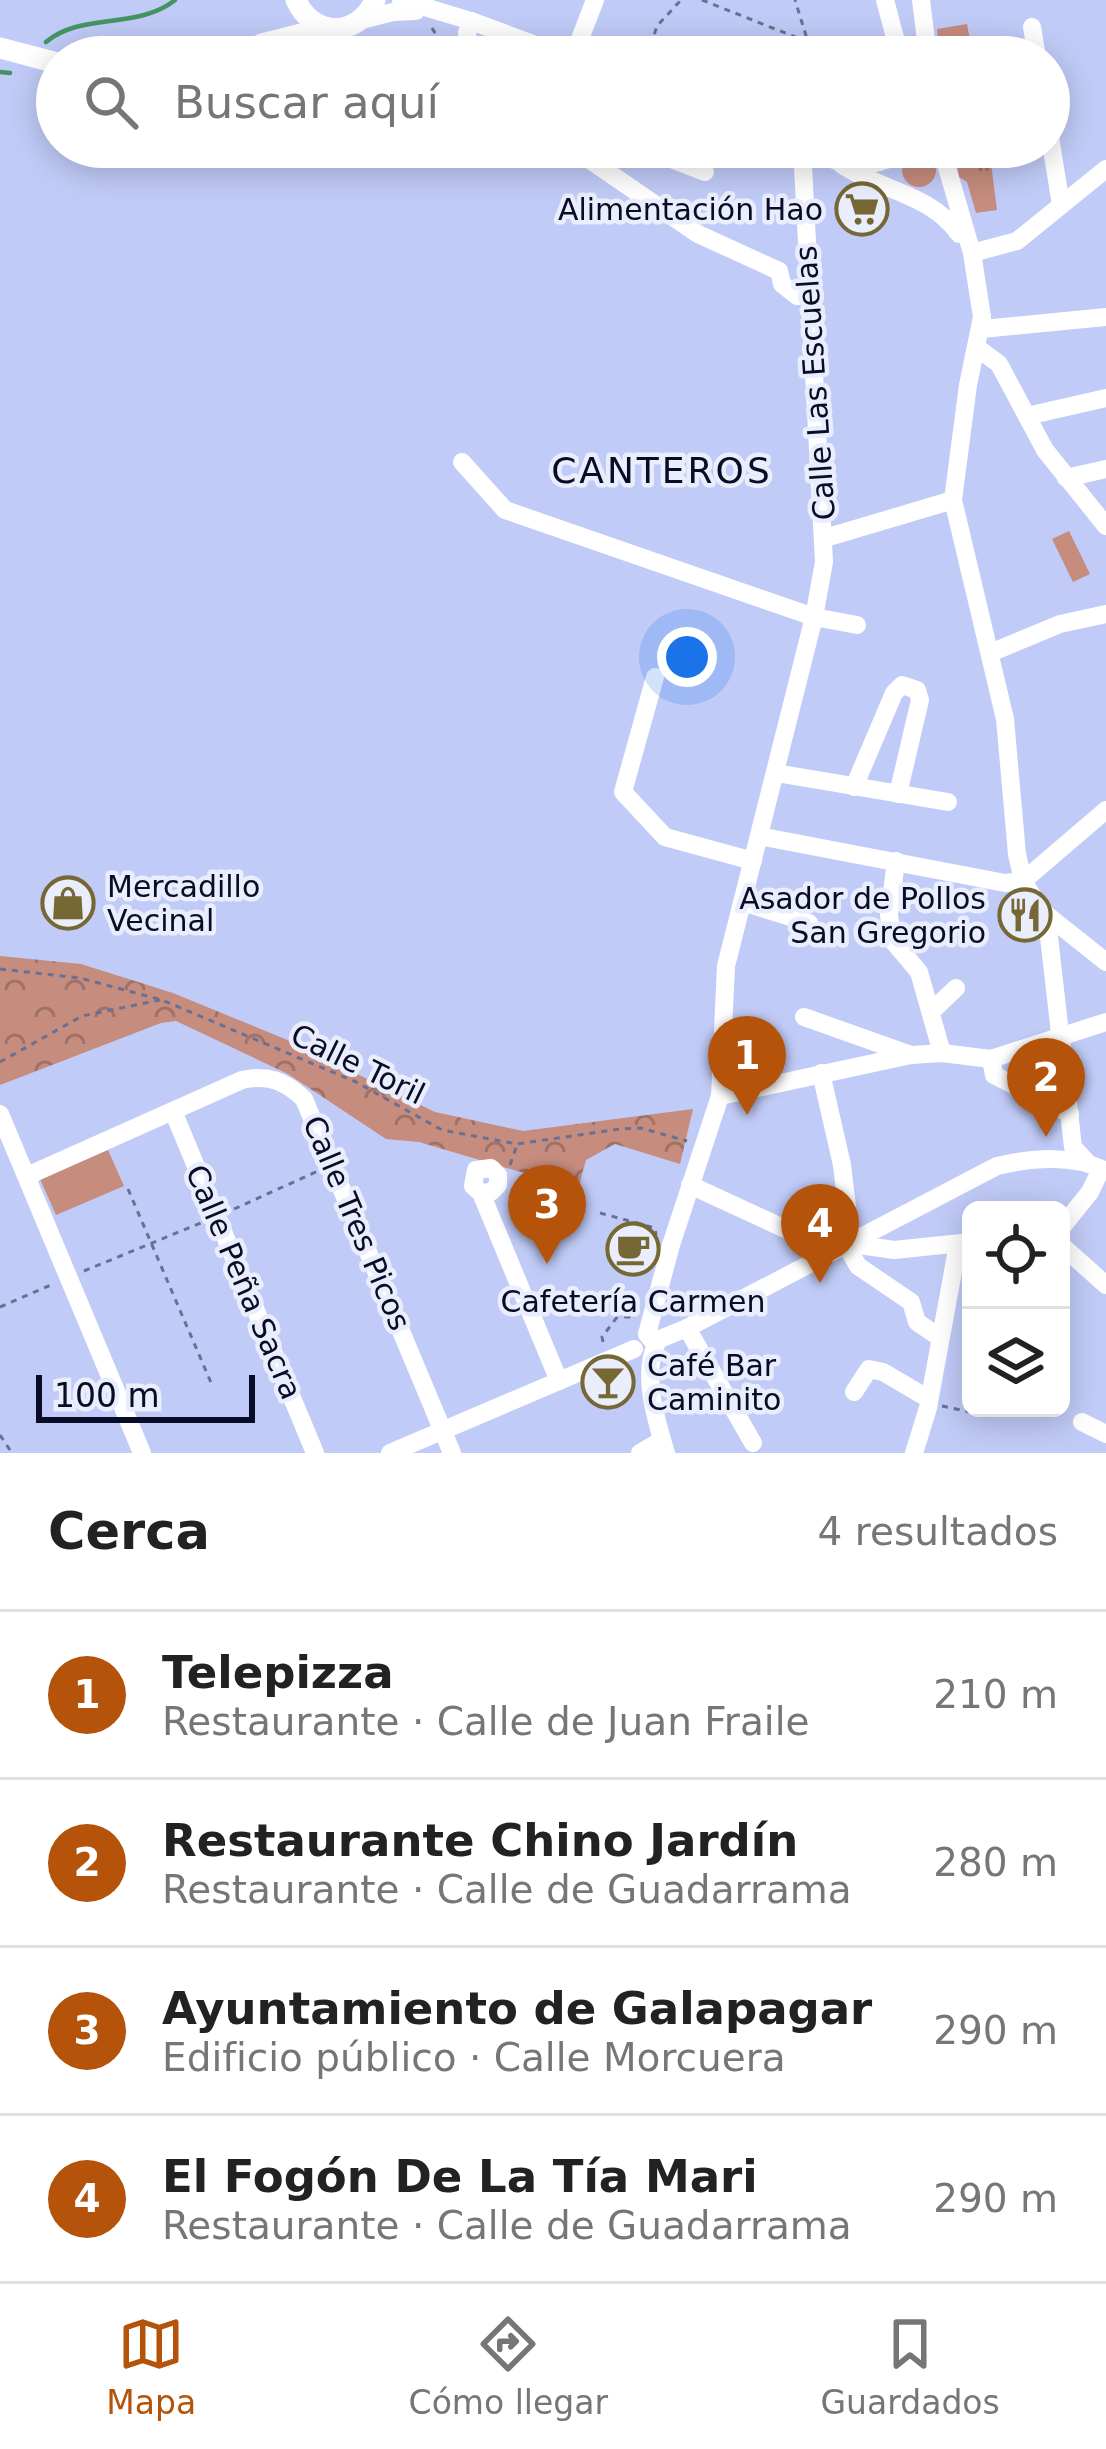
<!DOCTYPE html>
<html lang="es">
<meta charset="utf-8">
<style>
:root{--surface:#fff;--page:#f2f2f2;--text:#222;--muted:#767676;--line:#e0e0e0;--accent:#b45309}
body{margin:0;font-family:"DejaVu Sans",sans-serif;background:var(--page);color:var(--text)}
.controls{position:absolute;right:36px;bottom:36px;display:grid;overflow:hidden;border-radius:18px;box-shadow:0 6px 30px #0003}
.controls button{width:108px;height:108px;display:grid;place-items:center;padding:0;border:0;border-bottom:3px solid var(--line);background:var(--surface);color:var(--text);font:60px sans-serif}
.scale{position:absolute;left:36px;bottom:30px;width:219px;box-sizing:border-box;padding-left:12px;border:6px solid #090c26;border-top:0;font-size:33px;line-height:42px;white-space:nowrap;color:#090c26;-webkit-text-stroke:9px #e9edfc;paint-order:stroke}
.you{position:absolute;left:687px;top:657px;width:42px;height:42px;margin:-30px;border:9px solid #fff;border-radius:50%;background:#1a73e8;box-shadow:0 0 0 18px #1a73e833}
.badge{display:grid;place-items:center;width:78px;height:78px;border-radius:50%;background:var(--accent);color:#fff;font-size:39px;font-weight:700}
.pin{position:absolute;translate:-50% -99px;filter:drop-shadow(0 3px 6px #0008)}
.pin::after{content:'';position:absolute;top:63px;width:42px;height:36px;background:inherit;clip-path:polygon(0 0,100% 0,50% 100%)}
.list{margin:0;padding:0;list-style:none}
h2{display:flex;justify-content:space-between;align-items:center;height:156px;margin:0;padding:0 48px;font-size:51px}
h2 small{font-size:39px;font-weight:400;color:var(--muted)}
.list li{display:grid;grid-template-columns:78px 1fr auto;gap:36px;align-items:center;box-sizing:border-box;height:168px;padding:0 48px;border-top:3px solid var(--line)}
.list b{display:block;font-size:45px;white-space:nowrap}
.list p{margin:0;font-size:39px;white-space:nowrap;color:var(--muted)}
.list em{font-size:39px;font-style:normal;color:var(--muted)}
.icon{flex:none;width:66px;height:66px;fill:none;stroke:currentColor;stroke-width:2;stroke-linecap:round;stroke-linejoin:round}
.map{position:relative;flex:none;width:1106px;height:1453px;overflow:hidden}
.search{position:absolute;background:var(--surface);box-shadow:0 6px 30px #0003;left:36px;right:36px;top:36px;height:132px;display:flex;align-items:center;gap:30px;box-sizing:border-box;padding:0 42px;border-radius:66px;color:var(--muted);font-size:45px}
.sheet{height:828px;background:var(--surface)}
nav{display:flex;justify-content:space-around;align-items:center;box-sizing:border-box;height:168px;border-top:3px solid var(--line);background:var(--surface);font-size:33px;color:var(--muted)}
nav a{display:grid;justify-items:center;gap:6px}
nav .on{color:var(--accent)}
.map>svg:first-child{display:block}
.grass{fill:url(#grass-tufts)}
.forest{fill:url(#forest-crowns)}
.garden{fill:#c68c7e}
.lines{fill:none;stroke-linecap:round;stroke-linejoin:round}
.stream{stroke:#459363;stroke-width:4.5}
.path{stroke:#697093;stroke-width:3;stroke-dasharray:6 6;stroke-linecap:butt}
.minor{stroke:#fff;stroke-width:18}
.major{stroke:#fff;stroke-width:21}
.labels{text-anchor:middle;dominant-baseline:central;stroke-width:9;stroke-linejoin:round;paint-order:stroke}
.poi-label{font-size:30px;fill:#090c26;stroke:#e9edfc;text-anchor:end}
.street-label{font-size:30px;fill:#090c26;stroke:#e9edfc}
.quarter-label{font-size:36px;letter-spacing:3px;fill:#090c26;stroke:#e9edfc}
</style>
<div class="map">
<svg width="1106" height="1453" viewBox="0 0 1106 1453">
<defs>
<pattern id="grass-tufts" width="24" height="20" patternUnits="userSpaceOnUse" patternTransform="scale(3)"><rect width="24" height="20" fill="#c68c7e"/><path d="M3 7l-1-3M5 7V3M7 7l1-3M15 17l-1-3M17 17v-4M19 17l1-3" fill="none" stroke="#9f7167"/></pattern>
<pattern id="forest-crowns" width="20" height="18" patternUnits="userSpaceOnUse" patternTransform="scale(3)"><rect width="20" height="18" fill="#c68c7e"/><path d="M2 6a3 3 0 1 1 6 0M12 15a3 3 0 1 1 6 0" fill="none" stroke="#9f7167"/></pattern>
</defs>
<rect width="100%" height="100%" fill="#c0cbf7"/>
<g class="grass">
<polygon points="967,24 973,57 940,57 937,29"/>
<polygon points="954,147 989,147 997,210 976,213 967,182 959,177"/>
</g>
<polygon class="forest" points="0,956 81,964 173,993 285,1039 435,1112 523,1131 693,1109 680,1164 615,1144 586,1160 578,1189 419,1142 386,1139 288,1074 176,1021 161,1023 0,1085"/>
<g class="garden">
<circle cx="919" cy="170" r="17"/>
<polygon points="1069,531 1090,574 1073,582 1052,539"/>
<polygon points="108,1150 124,1186 56,1215 40,1179"/>
</g>
<g class="lines">
<g class="stream">
<path d="M46,42c35,-30 92,-12 129,-42"/>
<polyline points="0,72 10,73"/>
</g>
<g class="path">
<polyline points="702,0 808,42 795,0"/>
<polyline points="432,28 450,57"/>
<polyline points="592,47 620,57"/>
<polyline points="319,57 396,42 431,57"/>
<polyline points="647,57 657,26 681,0"/>
<polyline points="846,187 869,199"/>
<polyline points="868,205 871,199 886,206"/>
<polyline points="0,969 80,978 162,1000 356,1082 442,1130 517,1144 620,1129 641,1128 687,1141"/>
<polyline points="0,1062 82,1016 160,1000"/>
<polyline points="510,1165 517,1145"/>
<polyline points="128,1189 212,1385"/>
<polyline points="234,1209 318,1171"/>
<polyline points="600,1213 655,1228 656,1235"/>
<polyline points="84,1271 203,1222"/>
<polyline points="571,1290 618,1316 636,1318"/>
<polyline points="0,1307 53,1284"/>
<polyline points="603,1342 602,1337 618,1316"/>
<polyline points="942,1406 985,1415 985,1412"/>
<polyline points="0,1435 12,1453"/>
</g>
<g class="minor">
<polyline points="401,0 471,21 568,57"/>
<polyline points="885,0 897,45"/>
<polyline points="921,0 928,57"/>
<polyline points="362,20 393,12 416,11"/>
<polyline points="1032,27 1037,57"/>
<polyline points="470,57 467,33 471,21"/>
<polyline points="573,57 595,0"/>
<polyline points="1049,131 1061,205"/>
<polyline points="571,147 698,234 779,271 782,284 797,296 810,296"/>
<polyline points="641,147 705,172"/>
<path d="M799,147c33,13 61,27 96,9"/>
<polyline points="941,147 972,253 982,317 968,385 953,500 1005,719 1017,854 1023,881 1042,911 1049,937 1073,1147 1086,1161"/>
<path d="M841,164c39,27 89,29 118,70"/>
<polyline points="972,253 1017,241 1106,169"/>
<polyline points="982,329 1106,317"/>
<polyline points="979,349 999,364 1045,450 1106,526"/>
<polyline points="1027,416 1106,398"/>
<polyline points="462,462 505,510 814,617 857,625"/>
<polyline points="1066,478 1106,469"/>
<polyline points="825,538 953,500"/>
<polyline points="990,653 1060,624 1106,614"/>
<polyline points="655,677 623,792 665,837 753,861"/>
<polyline points="776,773 948,802"/>
<polyline points="854,787 894,693 902,685 917,690 920,700 898,794"/>
<polyline points="759,836 1005,883 1023,881 1106,810"/>
<polyline points="896,861 889,915 892,940 919,972 942,1053"/>
<polyline points="743,902 809,923"/>
<polyline points="1042,911 1106,962"/>
<polyline points="933,1010 956,988"/>
<polyline points="804,1017 911,1055"/>
<polyline points="991,1059 994,1075 1070,1114"/>
<polyline points="821,1073 842,1165 851,1240"/>
<polyline points="720,1096 911,1055 942,1053 991,1059 1106,1022"/>
<polyline points="173,1111 315,1453"/>
<polyline points="0,1114 142,1453"/>
<path d="M27,1176l215,-96c26,-6 43,1 62,19l148,354"/>
<polyline points="690,1185 833,1251"/>
<polyline points="481,1193 491,1192 498,1185 498,1175 491,1168 476,1170 473,1186 481,1193 559,1381"/>
<polyline points="1061,1228 1090,1192 1101,1169"/>
<polyline points="845,1243 858,1266 911,1302 917,1322 939,1337"/>
<polyline points="845,1243 894,1250 971,1242"/>
<polyline points="1061,1245 1106,1285"/>
<polyline points="687,1328 753,1443"/>
<polyline points="647,1334 671,1245 720,1096 726,966 814,617 824,562 802,148"/>
<path d="M647,1334l9,11c-14,30 0,75 10,108"/>
<path d="M655,1341l32,-13 310,-162c34,-8 78,-12 109,5"/>
<polyline points="854,1392 869,1369 883,1372 929,1399"/>
<polyline points="1082,1422 1106,1434"/>
<polyline points="390,1453 634,1349"/>
<polyline points="640,1453 662,1440"/>
<polyline points="914,1453 928,1408 958,1244"/>
</g>
<g class="major">
<path d="M296,0c17,38 62,38 79,0"/>
<polyline points="0,48 57,63"/>
<polyline points="236,57 262,44 325,28"/>
</g>
</g>
<defs>
<g id="supermarket-ring" transform="scale(2.7)"><circle r="9.5" fill="#e9edfc" stroke="#766835" stroke-width="1.5"/><path d="M-6-5.5h2.5l.6 2H6L4.5 2H-2.5L-4.4-4H-6ZM-1.5 3.2a1.3 1.3 0 1 0 .1 0ZM3 3.2a1.3 1.3 0 1 0 .1 0Z" fill="#766835"/></g>
<g id="shop-ring" transform="scale(2.7)"><circle r="9.5" fill="#e9edfc" stroke="#766835" stroke-width="1.5"/><path d="M-5-2.5h2.3a2.7 3.5 0 0 1 5.4 0H5L5.5 6h-11ZM-1.5-2.5h3a1.5 2.3 0 0 0-3 0Z" fill="#766835"/></g>
<g id="restaurant-ring" transform="scale(2.7)"><circle r="9.5" fill="#e9edfc" stroke="#766835" stroke-width="1.5"/><path d="M-5-6h1v4h1v-4h1v4h1v-4h1v5L-1.5 .5V6h-2V.5L-5-1ZM5-6V6H3V1.5H1.5Q1.5-4 5-6Z" fill="#766835"/></g>
<g id="cafe-ring" transform="scale(2.7)"><circle r="9.5" fill="#e9edfc" stroke="#766835" stroke-width="1.5"/><path d="M-5.5-4.5H6V0H3Q3 3.5 0 3.5H-2.5Q-5.5 3.5-5.5 0ZM3-3.2v2h1.7v-2ZM-6 4.5H4V6H-6Z" fill="#766835"/></g>
<g id="bar-ring" transform="scale(2.7)"><circle r="9.5" fill="#e9edfc" stroke="#766835" stroke-width="1.5"/><path d="M-6-5H6L.8 .8V4.5H3.5V6h-7V4.5H-.8V.8Z" fill="#766835"/></g>
</defs>
<g fill-rule="evenodd">
<use href="#supermarket-ring" x="862" y="209"/>
<use href="#shop-ring" x="68" y="903"/>
<use href="#restaurant-ring" x="1025" y="915"/>
<use href="#cafe-ring" x="633" y="1249"/>
<use href="#bar-ring" x="608" y="1382"/>
</g>
<g class="labels">
<g class="poi-label">
<text x="823" y="209">Alimentación Hao</text>
<text x="107" y="886" text-anchor="start">Mercadillo<tspan x="107" dy="34">Vecinal</tspan></text>
<text x="986" y="898">Asador de Pollos<tspan x="986" dy="34">San Gregorio</tspan></text>
<text x="633" y="1301" text-anchor="middle">Cafetería Carmen</text>
<text x="647" y="1365" text-anchor="start">Café Bar<tspan x="647" dy="34">Caminito</tspan></text>
</g>
<g class="street-label">
<text transform="translate(815 383) rotate(-94)">Calle Las Escuelas</text>
<text transform="translate(358 1064) rotate(26)">Calle Toril</text>
<text transform="translate(357 1223) rotate(67)">Calle Tres Picos</text>
<text transform="translate(244 1282) rotate(67)">Calle Peña Sacra</text>
</g>
<g class="quarter-label">
<text x="662" y="470">CANTEROS</text>
</g>
</g>
</svg>
<div class="controls">
<button><svg class="icon" aria-label="locate" viewBox="0 0 24 24"><circle cx="12" cy="12" r="6"/><path d="M12 2v4M12 18v4M2 12h4M18 12h4"/></svg></button>
<button><svg class="icon" aria-label="layers" viewBox="0 0 24 24"><path d="M12 4l9 5-9 5-9-5zM3 14l9 5 9-5"/></svg></button>
</div>
<div class="scale">100 m</div>
<div class="you"></div>
<div class="pin badge" style="left:747px;top:1115px">1</div>
<div class="pin badge" style="left:1046px;top:1137px">2</div>
<div class="pin badge" style="left:547px;top:1264px">3</div>
<div class="pin badge" style="left:820px;top:1283px">4</div>
<div class="search"><svg class="icon" aria-label="search" viewBox="0 0 24 24"><circle cx="10" cy="10" r="6"/><path d="M15 15l6 6"/></svg>Buscar aquí</div>
</div>
<section class="sheet">
<h2>Cerca<small>4 resultados</small></h2>
<ul class="list">
<li><span class="badge">1</span><div><b>Telepizza</b><p>Restaurante · Calle de Juan Fraile</p></div><em>210 m</em></li>
<li><span class="badge">2</span><div><b>Restaurante Chino Jardín</b><p>Restaurante · Calle de Guadarrama</p></div><em>280 m</em></li>
<li><span class="badge">3</span><div><b>Ayuntamiento de Galapagar</b><p>Edificio público · Calle Morcuera</p></div><em>290 m</em></li>
<li><span class="badge">4</span><div><b>El Fogón De La Tía Mari</b><p>Restaurante · Calle de Guadarrama</p></div><em>290 m</em></li>
</ul>
</section>
<nav>
<a class="on"><svg class="icon" aria-label="map" viewBox="0 0 24 24"><path d="M3 6l6-2 6 2 6-2v14l-6 2-6-2-6 2zM9 4v14M15 6v14"/></svg>Mapa</a>
<a><svg class="icon" aria-label="directions" viewBox="0 0 24 24"><path d="M12 3l9 9-9 9-9-9zM9 14v-3h6M13 9l2 2-2 2"/></svg>Cómo llegar</a>
<a><svg class="icon" aria-label="saved" viewBox="0 0 24 24"><path d="M7 4h10v16l-5-4-5 4z"/></svg>Guardados</a>
</nav>
